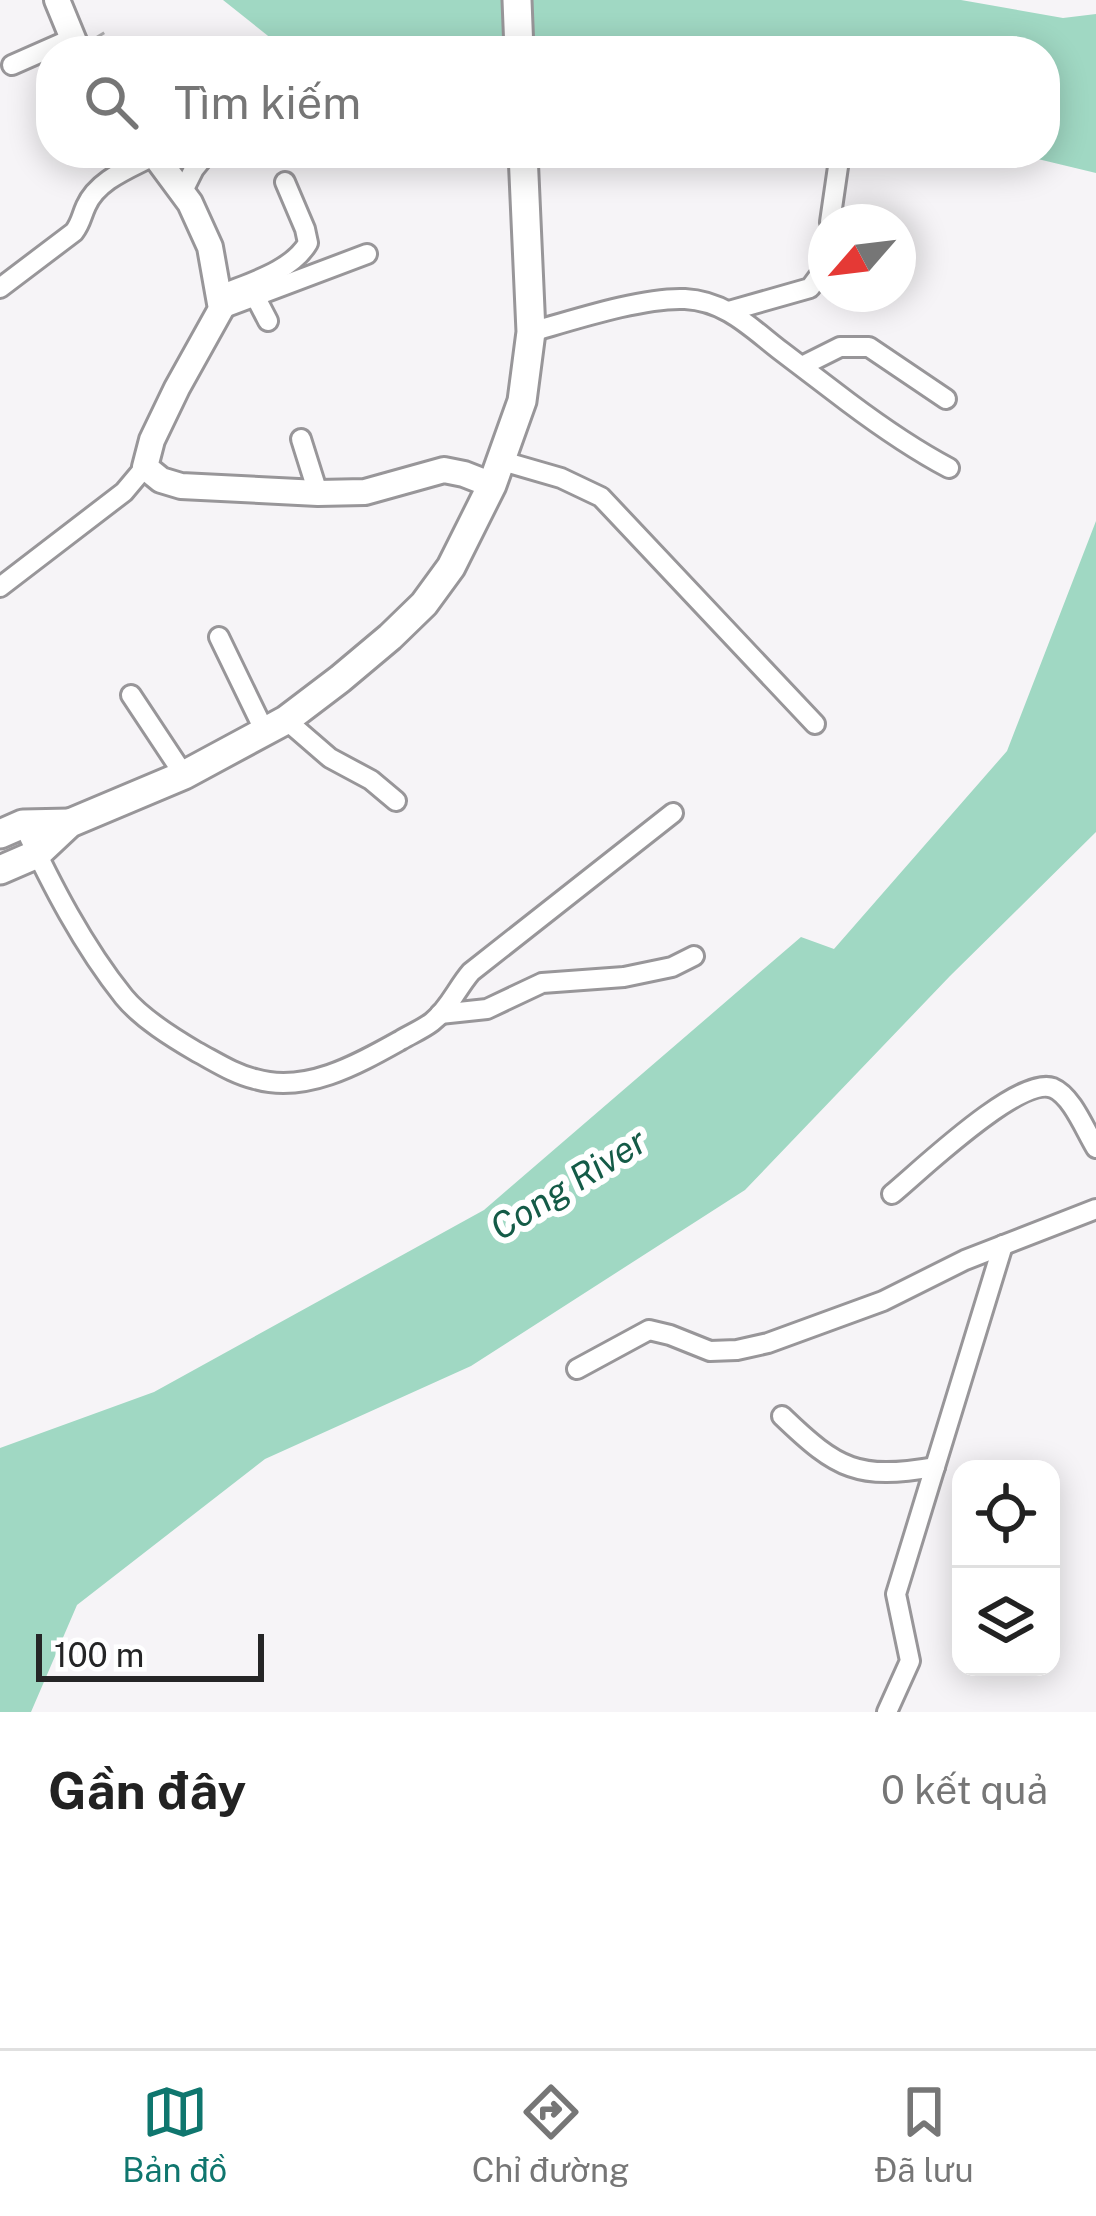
<!DOCTYPE html>
<html lang="vi">
<meta charset="utf-8">
<style>
:root{--surface:#fff;--page:#f6f6f6;--text:#222;--muted:#767676;--line:#e0e0e0;--accent:#0f766e}
body{margin:0;font-family:"Public Sans",sans-serif;background:var(--page);color:var(--text)}
.controls{position:absolute;right:36px;bottom:36px;display:grid;overflow:hidden;border-radius:24px;box-shadow:0 6px 30px #0003}
.controls button{width:108px;height:108px;display:grid;place-items:center;padding:0;border:0;border-bottom:3px solid var(--line);background:var(--surface);color:var(--text);font:60px sans-serif}
.compass{position:absolute;left:808px;top:204px;width:108px;height:108px;border-radius:50%;background:var(--surface);box-shadow:0 6px 30px #0003;rotate:242deg}
.scale{position:absolute;left:36px;bottom:30px;width:228px;box-sizing:border-box;padding-left:12px;border:6px solid #252526;border-top:0;font-size:33px;line-height:42px;white-space:nowrap;color:#252526;-webkit-text-stroke:9px #fff;paint-order:stroke}
.list{margin:0;padding:0;list-style:none}
h2{display:flex;justify-content:space-between;align-items:center;height:156px;margin:0;padding:0 48px;font-size:51px}
h2 small{font-size:39px;font-weight:400;color:var(--muted)}
.icon{flex:none;width:66px;height:66px;fill:none;stroke:currentColor;stroke-width:2;stroke-linecap:round;stroke-linejoin:round}
.map{position:relative;flex:none;width:1096px;height:1712px;overflow:hidden}
.search{position:absolute;background:var(--surface);box-shadow:0 6px 30px #0003;left:36px;right:36px;top:36px;height:132px;display:flex;align-items:center;gap:30px;box-sizing:border-box;padding:0 42px;border-radius:48px;color:var(--muted);font-size:45px}
.sheet{height:336px;background:var(--surface)}
nav{display:flex;justify-content:space-around;align-items:center;box-sizing:border-box;height:168px;border-top:3px solid var(--line);background:var(--surface);font-size:33px;color:var(--muted)}
nav a{display:grid;justify-items:center;gap:6px}
nav .on{color:var(--accent)}
.map>svg:first-child{display:block}
.water{fill:#a0d8c3}
.lines{fill:none;stroke-linecap:round;stroke-linejoin:round}
.minor-casing{stroke:#989699;stroke-width:24}
.major-casing{stroke:#989699;stroke-width:30}
.highway-casing{stroke:#989699;stroke-width:33}
.path{stroke:#b0afb1;stroke-width:3;stroke-dasharray:12 6;stroke-linecap:butt}
.minor{stroke:#fff;stroke-width:18}
.major{stroke:#fff;stroke-width:24}
.highway{stroke:#fff;stroke-width:27}
.labels{text-anchor:middle;dominant-baseline:central;stroke-width:12;stroke-linejoin:round;paint-order:stroke}
.water-label{font-size:36px;font-style:italic;fill:#145b47;stroke:#fff}
</style>
<div class="map">
<svg width="1096" height="1712" viewBox="0 0 1096 1712">
<rect width="100%" height="100%" fill="#f6f4f7"/>
<g class="water">
<polygon points="223,0 961,0 1063,18 1096,14 1096,173 1013,153 1045,153 1045,51 287,51"/>
<polygon points="1096,521 1096,832 950,976 745,1190 471,1366 265,1459 77,1605 31,1712 0,1712 0,1448 154,1392 484,1210 801,937 834,949 1007,751"/>
</g>
<g class="lines">
<g class="minor-casing">
<g id="minor">
<polyline points="12,65 71,39"/>
<polyline points="182,193 194,169 207,153"/>
<polyline points="830,222 840,153"/>
<path d="M0,288l74,-56c7,-9 7,-15 12,-26 12,-27 45,-38 69,-51"/>
<path d="M218,296c30,-13 73,-24 90,-53l-3,-14 -20,-47"/>
<polyline points="255,296 268,321"/>
<polyline points="221,309 367,254"/>
<polyline points="729,311 810,288 824,269 826,251"/>
<path d="M531,332c42,-12 112,-35 154,-33 41,2 66,29 96,52 22,17 45,34 67,51 32,24 65,47 101,66"/>
<polyline points="802,366 840,347 869,347 946,399"/>
<polyline points="301,439 318,493"/>
<polyline points="502,461 561,478 601,497 815,724"/>
<polyline points="0,587 124,492 145,467"/>
<polyline points="219,637 265,732"/>
<polyline points="131,695 184,775"/>
<polyline points="286,720 330,758 371,780 396,801"/>
<path d="M23,824c28,60 60,122 101,173 18,22 49,41 73,55 19,10 37,22 58,27 51,15 103,-15 146,-39 10,-6 22,-11 31,-18 17,-13 25,-34 39,-50l202,-159"/>
<polyline points="440,1014 487,1009 542,983 624,977 672,967 694,956"/>
<path d="M892,1194c27,-22 127,-119 161,-106 19,8 32,42 43,60"/>
<polyline points="577,1369 649,1330 670,1335 710,1351 737,1350 768,1343 883,1301 965,1260 1096,1209"/>
<path d="M782,1416c56,54 76,64 153,51"/>
<polyline points="887,1712 910,1661 896,1594 1003,1245"/>
</g>
</g>
<g class="major-casing">
<g id="major">
<polyline points="57,0 78,51"/>
<polyline points="153,153 190,203 210,247 221,309 177,388 152,440 145,467 161,480 181,486 318,493 365,492 444,470 464,474 492,485"/>
</g>
</g>
<g class="highway-casing">
<g id="highway">
<polyline points="517,0 519,51"/>
<polyline points="0,834 23,824 70,823"/>
<polyline points="0,870 37,854 70,823 184,775 286,720 340,679 390,637 424,604 451,567 492,485 522,401 531,332 523,153"/>
</g>
</g>
<polyline class="path" points="94,39 107,31"/>
<use href="#minor" class="minor"/>
<use href="#major" class="major"/>
<use href="#highway" class="highway"/>
</g>
<g class="labels">
<g class="water-label">
<text transform="translate(568 1184) rotate(-32)">Cong River</text>
</g>
</g>
</svg>
<div class="controls">
<button><svg class="icon" aria-label="locate" viewBox="0 0 24 24"><circle cx="12" cy="12" r="6"/><path d="M12 2v4M12 18v4M2 12h4M18 12h4"/></svg></button>
<button><svg class="icon" aria-label="layers" viewBox="0 0 24 24"><path d="M12 4l9 5-9 5-9-5zM3 14l9 5 9-5"/></svg></button>
</div>
<svg class="compass" viewBox="-18 -18 36 36"><path d="M0-13l5 13h-10z" fill="#e53935"/><path d="M0 13l5-13h-10z" fill="#767676"/></svg>
<div class="scale">100 m</div>
<div class="search"><svg class="icon" aria-label="search" viewBox="0 0 24 24"><circle cx="10" cy="10" r="6"/><path d="M15 15l6 6"/></svg>Tìm kiếm</div>
</div>
<section class="sheet">
<h2>Gần đây<small>0 kết quả</small></h2>
<ul class="list">
</ul>
</section>
<nav>
<a class="on"><svg class="icon" aria-label="map" viewBox="0 0 24 24"><path d="M3 6l6-2 6 2 6-2v14l-6 2-6-2-6 2zM9 4v14M15 6v14"/></svg>Bản đồ</a>
<a><svg class="icon" aria-label="directions" viewBox="0 0 24 24"><path d="M12 3l9 9-9 9-9-9zM9 14v-3h6M13 9l2 2-2 2"/></svg>Chỉ đường</a>
<a><svg class="icon" aria-label="saved" viewBox="0 0 24 24"><path d="M7 4h10v16l-5-4-5 4z"/></svg>Đã lưu</a>
</nav>
